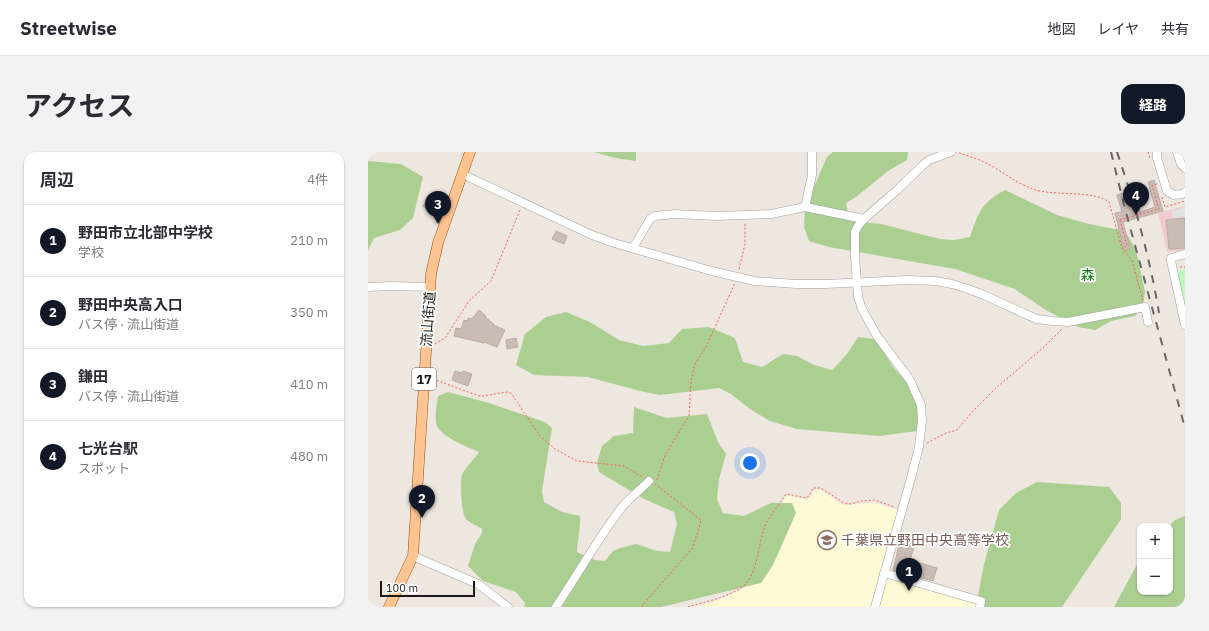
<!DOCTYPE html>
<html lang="ja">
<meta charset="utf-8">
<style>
:root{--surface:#fff;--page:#f2f2f3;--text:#2b2b33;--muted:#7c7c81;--line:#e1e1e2;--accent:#111827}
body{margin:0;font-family:"IBM Plex Sans","Noto Sans JP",sans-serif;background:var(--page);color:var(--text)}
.controls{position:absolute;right:12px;bottom:12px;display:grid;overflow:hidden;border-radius:8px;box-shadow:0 1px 3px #0004}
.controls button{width:36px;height:36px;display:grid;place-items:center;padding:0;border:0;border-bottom:1px solid var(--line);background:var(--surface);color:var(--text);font:20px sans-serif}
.scale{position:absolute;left:12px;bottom:10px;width:95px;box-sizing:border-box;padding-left:4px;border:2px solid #1a1a1a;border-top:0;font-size:11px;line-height:14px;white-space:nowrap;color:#1a1a1a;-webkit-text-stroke:3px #fff;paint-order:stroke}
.you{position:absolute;left:382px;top:311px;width:14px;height:14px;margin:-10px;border:3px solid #fff;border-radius:50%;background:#1a73e8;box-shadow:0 0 0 6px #1a73e833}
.badge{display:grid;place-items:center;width:26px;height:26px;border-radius:50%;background:var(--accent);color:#fff;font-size:13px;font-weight:700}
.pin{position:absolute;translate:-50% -33px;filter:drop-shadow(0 1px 2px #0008)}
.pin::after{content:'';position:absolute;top:21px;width:14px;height:12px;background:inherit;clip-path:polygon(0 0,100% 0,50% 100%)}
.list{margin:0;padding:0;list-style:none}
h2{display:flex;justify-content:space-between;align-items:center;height:52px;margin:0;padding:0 16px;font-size:17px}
h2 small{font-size:13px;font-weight:400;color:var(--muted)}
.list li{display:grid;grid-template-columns:26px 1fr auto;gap:12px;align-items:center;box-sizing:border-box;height:72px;padding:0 16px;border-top:1px solid var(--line)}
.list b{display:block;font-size:15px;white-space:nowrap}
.list p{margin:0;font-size:13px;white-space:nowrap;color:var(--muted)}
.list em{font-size:13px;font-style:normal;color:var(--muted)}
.map{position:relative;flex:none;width:817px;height:455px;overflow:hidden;border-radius:12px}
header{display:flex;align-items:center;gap:24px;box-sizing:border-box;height:56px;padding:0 20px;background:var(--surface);border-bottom:1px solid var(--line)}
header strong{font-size:19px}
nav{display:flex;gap:22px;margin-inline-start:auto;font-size:14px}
.intro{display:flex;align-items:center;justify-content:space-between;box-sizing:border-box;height:96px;padding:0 24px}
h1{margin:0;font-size:28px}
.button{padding:10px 18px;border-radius:12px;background:var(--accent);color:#fff;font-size:14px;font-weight:700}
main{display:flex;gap:24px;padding:0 24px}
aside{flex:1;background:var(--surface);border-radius:12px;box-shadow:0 1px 3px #0004}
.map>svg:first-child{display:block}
.commercial{fill:#f0ccce}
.education{fill:#fffad6}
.forest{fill:#aacf91}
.park{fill:#b9fcb7}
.parking{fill:#e2e2e2}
.building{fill:#c9bcb5;stroke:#bfaba1}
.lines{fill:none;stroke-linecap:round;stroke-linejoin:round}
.minor-casing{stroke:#a1a1a1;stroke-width:9}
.major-casing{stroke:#915100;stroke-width:11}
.path{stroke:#ff5e5f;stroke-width:1;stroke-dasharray:2 2;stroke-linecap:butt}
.minor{stroke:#fff;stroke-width:8}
.major{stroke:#ffc492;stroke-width:10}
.rail{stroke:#686868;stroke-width:2;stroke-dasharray:8 8;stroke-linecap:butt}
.path-bridge{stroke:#ff5e5f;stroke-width:1;stroke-dasharray:2 2;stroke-linecap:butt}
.labels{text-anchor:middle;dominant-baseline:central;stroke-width:3.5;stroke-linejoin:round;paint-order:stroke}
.shield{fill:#fff;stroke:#5f5f5f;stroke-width:1}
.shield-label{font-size:13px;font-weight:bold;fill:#1a1a1a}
.park-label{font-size:14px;fill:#087c05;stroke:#fff}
.street-label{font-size:14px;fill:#1a1a1a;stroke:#fff}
.education-label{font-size:14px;fill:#785e54;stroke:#fff;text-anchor:start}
</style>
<header>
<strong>Streetwise</strong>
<nav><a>地図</a><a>レイヤ</a><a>共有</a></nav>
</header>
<div class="intro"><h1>アクセス</h1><a class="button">経路</a></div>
<main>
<aside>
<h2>周辺<small>4件</small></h2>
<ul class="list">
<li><span class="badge">1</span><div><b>野田市立北部中学校</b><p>学校</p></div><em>210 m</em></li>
<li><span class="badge">2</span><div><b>野田中央高入口</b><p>バス停 · 流山街道</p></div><em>350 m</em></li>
<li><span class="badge">3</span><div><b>鎌田</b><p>バス停 · 流山街道</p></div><em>410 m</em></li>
<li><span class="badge">4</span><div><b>七光台駅</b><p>スポット</p></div><em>480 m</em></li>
</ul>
</aside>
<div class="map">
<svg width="817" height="455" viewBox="0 0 817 455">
<rect width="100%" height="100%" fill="#ede7df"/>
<polygon class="commercial" points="817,54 817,98 799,100 790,61"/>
<g class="education">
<polygon points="449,337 453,338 475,353 482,353 506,351 529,358 530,361 504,455 328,455 343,451 375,437 388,421 398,376 418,345 419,343 440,348 447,338"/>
<polygon points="521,426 607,450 609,453 609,455 511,455 518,427"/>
</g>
<g class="forest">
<polygon points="226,0 268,0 268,9 247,6"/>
<path d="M465,0h75l-1,8 -19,11 -32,26 -10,6 4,18 31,3 59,15 14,1 16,-3c9,-25 10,-33 35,-47l52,25 32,9 36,7 11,19 9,42 -2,14 -8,10 -24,5 -16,9 -17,-3 -34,-18 -29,-20 -60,-20 -126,-22 -20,-6 -5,-14 1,-20 22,-50z"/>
<polygon points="0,9 33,12 55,25 45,66 32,78 6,86 0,98"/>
<polygon points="198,160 222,170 251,188 275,194 301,191 314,177 341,175 367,186 375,210 394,215 415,202 429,204 446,213 464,218 479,202 490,185 507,187 526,216 552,246 555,255 549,279 511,284 429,277 402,269 382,257 363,242 351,236 292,243 272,239 220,225 166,223 148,213 157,182 178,165"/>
<path d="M80,240l41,11 56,19 7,6 -10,63 2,11 18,10 18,4c1,12 -3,24 -3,36l18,8 10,1 8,-10 7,-3 16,-4 21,7 13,1 7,-28 -3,-12 -30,-13 -45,-27 -2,-9 5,-17 12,-10 19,-3 1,-26 33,11 40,-4 11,28 8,12 -7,25 -2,20 6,14 21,3 27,-13h21l4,10 -23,52 -12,18 -100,24h-137l1,-4 -9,-11 -33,-11 -15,-15 7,-22 7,-11v-4c-5,-4 -11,-5 -16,-10 -5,-6 -6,-36 -4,-44 3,-7 13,-17 17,-23 -11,-5 -36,-14 -42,-26 -3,-6 0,-23 1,-30z"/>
<polygon points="669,330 741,335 753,351 753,367 694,455 608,455 616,412 631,358 648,341"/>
<polygon points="817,364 817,455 746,455 772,407 772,440 802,440 802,374 801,374 807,368"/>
</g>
<polygon class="park" points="817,117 817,151 815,152 807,120"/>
<polygon class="parking" points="817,55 817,65 805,66 803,59"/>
<g class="building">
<polygon points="786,28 795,59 755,70 762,97 756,98 747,61 754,60 749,43 766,38 772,60 787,55 780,30"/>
<polygon points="58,50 61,52 62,51 68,55 65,61 55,54"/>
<polygon points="817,66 817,96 801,97 798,68"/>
<polygon points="188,79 199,84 196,92 184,87"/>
<polygon points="111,158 118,164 117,165 126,172 125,173 137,178 129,195 116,190 116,191 86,184 88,176 93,177 96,168 99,169 100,166 104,167"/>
<polygon points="148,186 150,195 139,197 138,188"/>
<polygon points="87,219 94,221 95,219 104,222 100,234 84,228"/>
<polygon points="533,385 548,389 542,408 569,416 565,429 525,418"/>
</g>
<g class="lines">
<g class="minor-casing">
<g id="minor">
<polyline points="789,0 789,6 799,39 806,43 814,42 817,40"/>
<polyline points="809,0 813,12 817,16"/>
<polyline points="94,22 224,83 246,91 340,118 386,129 428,132 458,132 539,128 568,129 584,132 600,137 616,143 655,161 669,167 684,169 700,170 777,155 780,170"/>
<polyline points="437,55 444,23 444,0"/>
<polyline points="265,96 282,67 287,64 306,62 349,64 403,62 437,55 496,67"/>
<polyline points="817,102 803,106 803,109 817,173"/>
<polyline points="0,135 22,134 62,135"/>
<polyline points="45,404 110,432 140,455"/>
<polyline points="516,421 613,449 612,455"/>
<path d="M188,455c22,-33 42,-69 66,-100 8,-9 18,-17 27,-26"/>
<polyline points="507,455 543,326 551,295 554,268 553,253 542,228 509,184 494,157 490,145 489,131 487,105 487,80 490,74 496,67 528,39 554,14 561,8 583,0"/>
</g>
</g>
<g class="major-casing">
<polyline id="major" points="21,455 45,404 63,122 70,91 102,0"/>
</g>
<g class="path">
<polyline points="780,0 782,6"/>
<path d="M591,1c10,3 22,7 31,12 16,9 29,20 46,25 20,6 57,0 73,12l13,46 10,12 11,41"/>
<polyline points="789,32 784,34 791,57"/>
<polyline points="794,45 797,55 817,49"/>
<polyline points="752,68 759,94 754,96"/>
<polyline points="812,115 817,115"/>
<polyline points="371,117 377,92 377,71"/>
<polyline points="67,192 77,186 101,149 123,129 152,58"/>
<polyline points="65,227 111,244 115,244 139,240 143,241 172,284 187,297 209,309 256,314 274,325"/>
<polyline points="559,291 578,281 589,278 606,258 628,236 676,195 694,177"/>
<polyline points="289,328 297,303 321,264 323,230 327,212 338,195 367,131"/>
<polyline points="274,455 276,451 324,397 331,376 333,368 287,332"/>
<path d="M320,455c18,-6 40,-9 55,-21 15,-11 15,-43 22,-60 5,-11 14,-21 20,-31l2,-1 19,4 3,-2 4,-8h8l23,15 7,1 10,-3 14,-1 19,7"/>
</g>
<use href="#minor" class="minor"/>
<use href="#major" class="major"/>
<g class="rail">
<polyline points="743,0 756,53 817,276"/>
<path d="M749,0c18,53 33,106 42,161"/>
</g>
<polyline class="path-bridge" points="752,68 791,57"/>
</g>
<defs>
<g id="school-ring" transform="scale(1)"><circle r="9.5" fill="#fff" stroke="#8d6e63" stroke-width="1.5"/><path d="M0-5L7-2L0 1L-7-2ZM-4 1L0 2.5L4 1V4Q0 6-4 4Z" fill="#8d6e63"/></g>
</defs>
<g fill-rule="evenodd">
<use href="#school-ring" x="459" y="388"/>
</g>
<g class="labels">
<rect class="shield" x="44" y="216" width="24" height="22" rx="3"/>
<g class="shield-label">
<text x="56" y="227">17</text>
</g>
<g class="park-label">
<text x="720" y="123">森</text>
</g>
<g class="street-label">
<text transform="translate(60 167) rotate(-86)">流山街道</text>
</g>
<g class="education-label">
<text x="473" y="388">千葉県立野田中央高等学校</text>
</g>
</g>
</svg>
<div class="controls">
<button>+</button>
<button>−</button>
</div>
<div class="scale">100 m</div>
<div class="you"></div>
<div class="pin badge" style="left:541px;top:439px">1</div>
<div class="pin badge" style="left:54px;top:366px">2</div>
<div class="pin badge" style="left:70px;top:72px">3</div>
<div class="pin badge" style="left:768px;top:63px">4</div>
</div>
</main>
